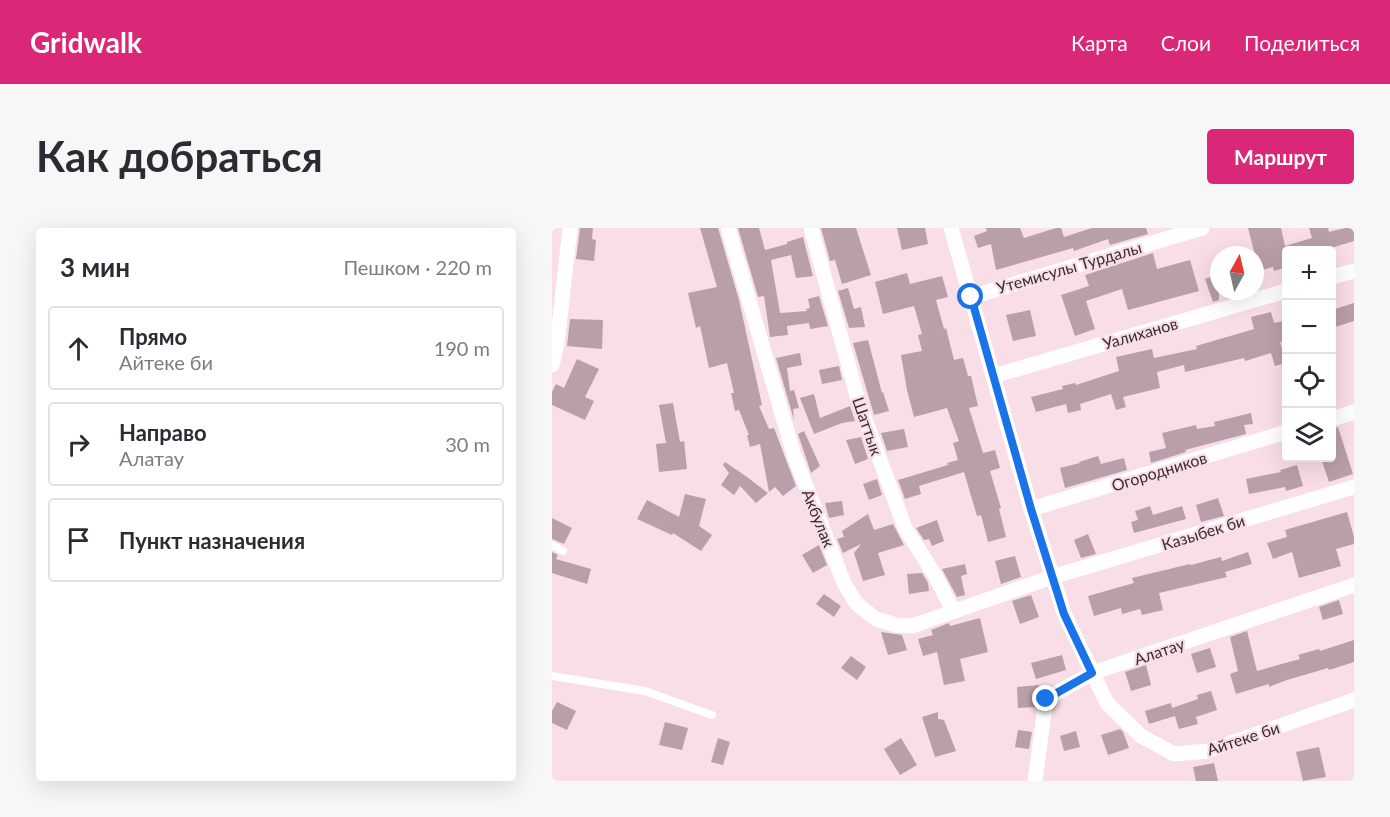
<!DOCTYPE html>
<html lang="ru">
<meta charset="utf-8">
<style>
:root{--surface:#fff;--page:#f7f7f7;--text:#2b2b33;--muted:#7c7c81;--line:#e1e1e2;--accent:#db2777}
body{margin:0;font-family:Lato,sans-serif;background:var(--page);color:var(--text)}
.controls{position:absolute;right:18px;top:18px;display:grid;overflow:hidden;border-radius:6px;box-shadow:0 6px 24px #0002}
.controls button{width:54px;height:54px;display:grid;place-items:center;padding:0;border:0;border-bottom:2px solid var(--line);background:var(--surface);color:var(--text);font:30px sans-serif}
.compass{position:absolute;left:658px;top:18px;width:54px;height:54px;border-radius:50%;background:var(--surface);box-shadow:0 6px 24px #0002;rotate:8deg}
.stop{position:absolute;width:18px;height:18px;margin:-14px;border:4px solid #1a73e8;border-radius:50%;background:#fff}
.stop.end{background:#1a73e8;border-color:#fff;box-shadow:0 2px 6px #0008}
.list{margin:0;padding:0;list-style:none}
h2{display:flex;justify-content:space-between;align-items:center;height:78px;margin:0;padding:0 24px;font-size:26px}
h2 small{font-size:20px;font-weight:400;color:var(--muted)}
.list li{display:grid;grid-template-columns:39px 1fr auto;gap:18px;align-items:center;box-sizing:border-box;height:84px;margin:0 12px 12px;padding:0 12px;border:2px solid var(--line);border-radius:6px}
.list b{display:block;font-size:22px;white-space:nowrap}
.list p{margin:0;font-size:20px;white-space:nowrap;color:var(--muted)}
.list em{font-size:20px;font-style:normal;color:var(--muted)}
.icon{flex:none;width:33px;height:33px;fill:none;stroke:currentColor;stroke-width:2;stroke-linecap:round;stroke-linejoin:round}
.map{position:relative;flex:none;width:802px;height:553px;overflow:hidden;border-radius:6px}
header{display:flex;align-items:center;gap:36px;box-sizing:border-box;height:84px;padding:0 30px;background:var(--accent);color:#fff}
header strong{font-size:28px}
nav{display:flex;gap:33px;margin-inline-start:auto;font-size:21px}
.intro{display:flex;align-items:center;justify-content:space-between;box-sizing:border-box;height:144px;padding:0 36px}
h1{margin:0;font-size:42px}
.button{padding:15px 27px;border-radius:6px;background:var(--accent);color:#fff;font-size:21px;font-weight:700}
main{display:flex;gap:36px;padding:0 36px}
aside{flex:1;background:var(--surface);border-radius:6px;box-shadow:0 6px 24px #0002}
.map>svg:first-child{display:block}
.building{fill:#b99fa9}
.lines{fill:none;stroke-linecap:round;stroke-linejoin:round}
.service{stroke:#fff;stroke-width:8}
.minor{stroke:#fff;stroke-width:15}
.route{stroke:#1a73e8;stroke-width:8}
.labels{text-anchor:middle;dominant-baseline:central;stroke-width:4.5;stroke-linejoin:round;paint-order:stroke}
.street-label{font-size:16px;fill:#382e32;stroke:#f9dde7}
</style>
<header>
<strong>Gridwalk</strong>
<nav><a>Карта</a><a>Слои</a><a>Поделиться</a></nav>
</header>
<div class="intro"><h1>Как добраться</h1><a class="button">Маршрут</a></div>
<main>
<aside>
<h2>3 мин<small>Пешком · 220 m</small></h2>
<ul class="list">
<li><svg class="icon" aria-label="ahead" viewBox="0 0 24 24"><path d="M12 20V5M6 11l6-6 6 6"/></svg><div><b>Прямо</b><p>Айтеке би</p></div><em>190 m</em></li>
<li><svg class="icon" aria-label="right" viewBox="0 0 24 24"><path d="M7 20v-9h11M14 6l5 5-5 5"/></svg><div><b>Направо</b><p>Алатау</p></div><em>30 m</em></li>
<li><svg class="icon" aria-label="arrive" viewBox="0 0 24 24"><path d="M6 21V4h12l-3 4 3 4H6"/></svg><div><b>Пункт назначения</b></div></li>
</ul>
</aside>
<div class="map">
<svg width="802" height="553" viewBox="0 0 802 553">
<rect width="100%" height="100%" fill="#f9dde7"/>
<g class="building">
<polygon points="28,0 41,0 40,11 44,12 42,33 24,31"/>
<polygon points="148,0 166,0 187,72 210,177 207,178 217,201 222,200 244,258 231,268 223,259 217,264 208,216 198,219 195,207 197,207 187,182 183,183 179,165 182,165 175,135 157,140 148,98 144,100 136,65 165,59"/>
<polygon points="186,0 207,0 213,22 235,16 235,14 251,9 261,48 244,50 239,27 219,32 228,85 255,83 254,81 258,80 256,71 267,68 276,98 258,101 257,95 235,98 236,107 218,109 212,68 206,69"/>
<polygon points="269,0 304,0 319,47 290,56 283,32 278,33"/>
<polygon points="345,0 373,0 376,16 350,22"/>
<polygon points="434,0 468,0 472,10 504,0 509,0 512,9 540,0 594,0 596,6 558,17 556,11 522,23 521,20 444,42 439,16 426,20 422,8 435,3"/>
<polygon points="696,0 729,0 733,18 760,10 757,0 776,0 777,4 793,0 802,0 802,13 782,19 783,22 735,22 735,39 722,43 721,39 703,44 703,27"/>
<polygon points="601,25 605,41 638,32 647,63 576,82 570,61 534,73 543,101 523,108 509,67 537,58 533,47"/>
<polygon points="355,45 358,56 390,48 396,69 384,72 392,101 394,100 402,132 411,130 416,148 419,148 426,178 417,180 431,225 443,222 448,240 438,243 449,280 447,281 454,309 436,314 429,287 425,288 412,244 367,258 369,266 353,271 346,252 396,237 395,235 406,232 401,215 407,213 395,180 362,189 355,162 349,127 370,123 366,107 370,106 362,78 331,86 323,54"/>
<polygon points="667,46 667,72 661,74 653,51"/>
<polygon points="296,60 302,81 309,79 313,99 297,100 286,63"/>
<polygon points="802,75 802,93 780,100 780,82"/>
<polygon points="478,82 484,108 461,113 454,87"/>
<polygon points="719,84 722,95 735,92 735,113 728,114 734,135 723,138 719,125 693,133 692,130 633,144 632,137 605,144 608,160 571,169 574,179 564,182 559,166 528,176 529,182 516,185 514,176 484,184 479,169 511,161 510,158 523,155 524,157 567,143 564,129 600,121 602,130 645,121 644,118 702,101 699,89"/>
<polygon points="18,91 51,92 50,121 15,118"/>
<polygon points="316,112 330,165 331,164 337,183 322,187 301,115"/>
<polygon points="248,125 250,137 235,140 238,163 242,162 247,180 241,181 242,192 224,130"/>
<polygon points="25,131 47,141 33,169 42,173 33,192 0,177 0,164 4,156 12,160"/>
<polygon points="287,138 290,152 270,156 267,142"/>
<polygon points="262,166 268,190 298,178 303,193 290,195 262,206 248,170"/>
<polygon points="121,175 128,214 132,213 135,241 107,244 104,216 114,215 107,177"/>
<polygon points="699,185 701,196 692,197 694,206 633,222 634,224 599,235 597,224 614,220 610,205 644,197 645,201 663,198 662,194"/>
<polygon points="786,199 801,246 777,254 769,230 780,230 780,201"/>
<polygon points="352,201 356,219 335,223 329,205"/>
<polygon points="252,203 268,238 259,245 246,206"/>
<polygon points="309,209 316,231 303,236 294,212"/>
<polygon points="546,228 549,236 572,230 575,242 513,260 508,240 528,235 527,234"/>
<polygon points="173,234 195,249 216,265 204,275 188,258 182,267 169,257 177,245 171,237"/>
<polygon points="745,237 751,258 734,263 733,259 697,266 694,251 729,244 728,242"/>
<polygon points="325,251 330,267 317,272 311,256"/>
<polygon points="133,266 154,271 147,298 160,307 149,323 121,305 120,307 85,291 95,272 127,289"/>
<polygon points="666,270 672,288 649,294 644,277"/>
<polygon points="290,273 292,287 277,290 273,275"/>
<polygon points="598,278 601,287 630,278 634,291 582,305 579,294 586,292 583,283"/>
<polygon points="795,284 802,309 802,316 784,321 789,338 747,350 740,324 721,331 715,315 735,309 733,302"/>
<polygon points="316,286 322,302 341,296 352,317 326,325 333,347 311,353 302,325 309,316 291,325 285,311 292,309 290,303"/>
<polygon points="0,290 20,300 12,316 0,311"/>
<polygon points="385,292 392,313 380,318 377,311 372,312 364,300"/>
<polygon points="536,306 544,326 529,330 522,312"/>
<polygon points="267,317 275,337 261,345 250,327"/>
<polygon points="0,324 6,327 4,331 39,341 35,356 0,345"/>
<polygon points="696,324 700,336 673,344 675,349 607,365 611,382 590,387 588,381 570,386 569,380 542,388 536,368 582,355 580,350 638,336 639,337 669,329 670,333"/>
<polygon points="463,328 469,349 449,356 443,333"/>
<polygon points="413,336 415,346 409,348 413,367 405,369 390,341"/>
<polygon points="370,345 376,355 377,363 357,366 355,346"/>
<polygon points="272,366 289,378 282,389 264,376"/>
<polygon points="479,367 487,389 468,396 460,373"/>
<polygon points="787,372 791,386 771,392 767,379"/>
<polygon points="428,390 436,424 408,431 413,453 392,457 385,424 371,428 366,411 381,407 379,402 397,395 398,398"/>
<polygon points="695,403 705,443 748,431 746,427 767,421 768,423 802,412 802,434 777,442 776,440 735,452 717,459 717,456 684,466 678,446 686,443 678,409"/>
<polygon points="329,404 350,407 355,422 336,427"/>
<polygon points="658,420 664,439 645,445 639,426"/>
<polygon points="510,427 514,442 484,451 479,435"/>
<polygon points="299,428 314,439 305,452 289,440"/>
<polygon points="594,437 599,457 579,463 573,444"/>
<polygon points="487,457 487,464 483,479 466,480 465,459"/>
<polygon points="659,463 665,482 644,489 646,496 627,501 621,482 623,488 597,496 593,483 619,475 620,480 646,471 645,467"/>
<polygon points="5,474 24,483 15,502 0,495 0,483"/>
<polygon points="386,484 386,491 392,492 404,523 383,529 370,489"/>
<polygon points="113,494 136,500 130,522 107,517"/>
<polygon points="568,501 571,504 577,520 556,527 549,507"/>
<polygon points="466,502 480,504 477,521 463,519"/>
<polygon points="524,503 528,519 512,523 508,508"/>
<polygon points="166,510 178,514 171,537 159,534"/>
<polygon points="349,510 365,537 348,547 332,521"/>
<polygon points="767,519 774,549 751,553 744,524"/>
<polygon points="662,535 666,553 644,553 641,539"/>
</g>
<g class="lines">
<g class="service">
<polyline points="0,317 11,323"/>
<polyline points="0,448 93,463 160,487"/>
</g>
<g class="minor">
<polyline points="176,0 242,227 292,355 304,375 324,391 344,397 360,398 500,349 802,259"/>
<polyline points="259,0 306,172 353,300 384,349 401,383"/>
<polyline points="399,0 479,281 512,385 555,475 589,508 622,526 656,523 802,472"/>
<polyline points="780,49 802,43"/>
<polyline points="419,69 650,0"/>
<polyline points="0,137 5,116 18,0"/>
<polyline points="441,148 734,63"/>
<polyline points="780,191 802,184"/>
<polyline points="479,281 734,204"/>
<polyline points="483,553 494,471 540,445 802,357"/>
</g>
</g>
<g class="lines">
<polyline class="route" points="419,69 479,281 512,386 540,445 494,471"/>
</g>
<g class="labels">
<g class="street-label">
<text transform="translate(517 39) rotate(-16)">Утемисулы Турдалы</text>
<text transform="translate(588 105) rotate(-16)">Уалиханов</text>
<text transform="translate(316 198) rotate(71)">Шаттык</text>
<text transform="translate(607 243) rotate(-17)">Огородников</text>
<text transform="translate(267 290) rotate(68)">Акбулак</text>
<text transform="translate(651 304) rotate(-17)">Казыбек би</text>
<text transform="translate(607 423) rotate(-19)">Алатау</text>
<text transform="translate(691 510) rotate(-18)">Айтеке би</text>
</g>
</g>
</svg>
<div class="controls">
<button>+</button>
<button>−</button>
<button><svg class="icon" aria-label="locate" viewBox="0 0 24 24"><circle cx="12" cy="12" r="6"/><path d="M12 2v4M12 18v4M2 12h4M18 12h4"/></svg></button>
<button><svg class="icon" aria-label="layers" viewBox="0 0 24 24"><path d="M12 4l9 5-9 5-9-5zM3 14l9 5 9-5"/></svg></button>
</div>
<svg class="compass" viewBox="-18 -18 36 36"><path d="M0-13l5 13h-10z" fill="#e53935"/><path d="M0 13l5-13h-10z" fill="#7c7c81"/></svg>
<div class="stop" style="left:419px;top:69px"></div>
<div class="stop end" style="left:494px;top:471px"></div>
</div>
</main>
